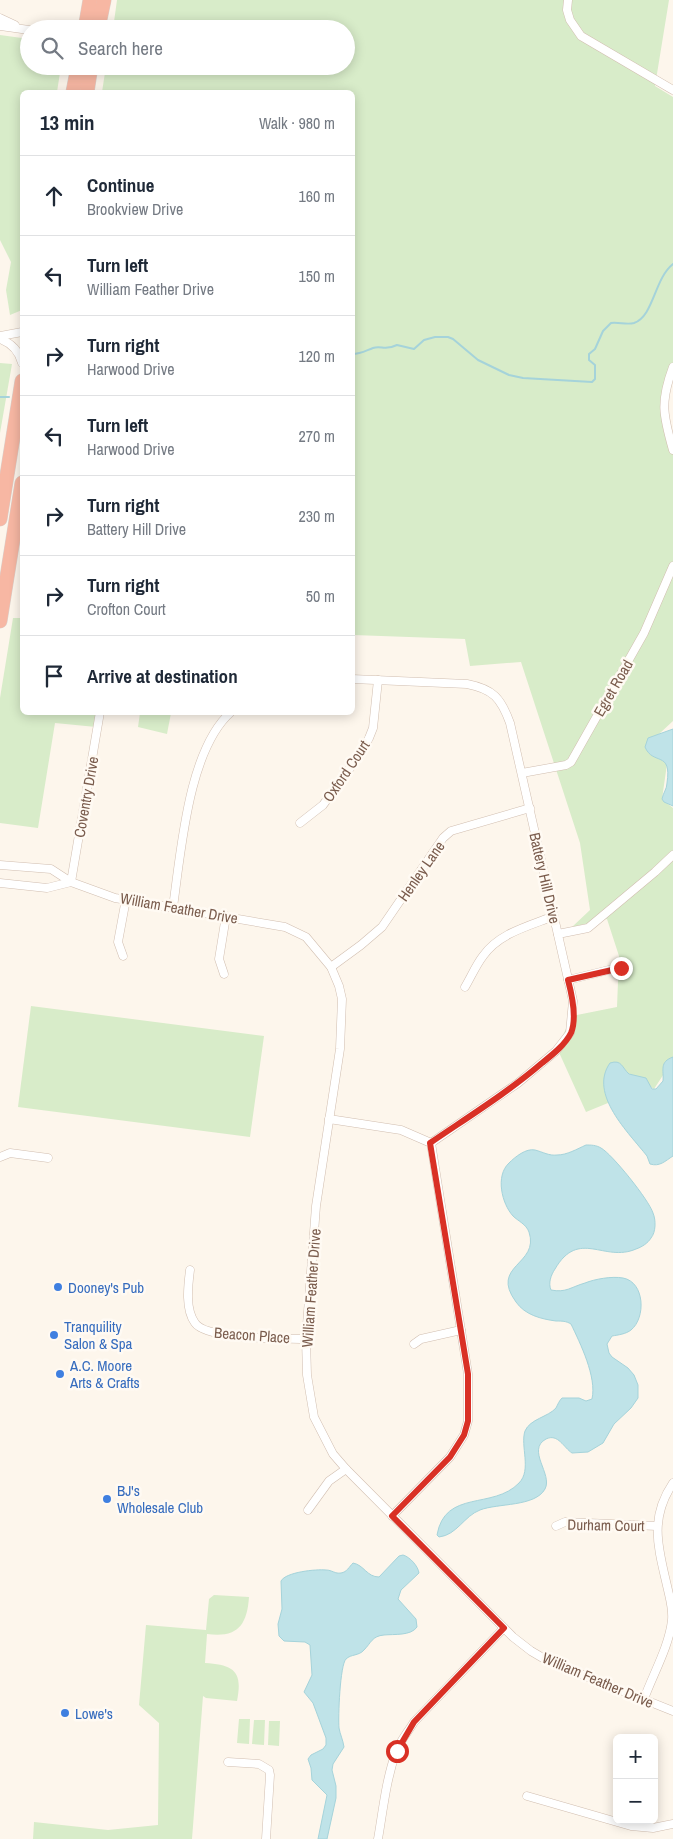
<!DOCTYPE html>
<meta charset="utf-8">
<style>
:root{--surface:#fff;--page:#f2f2f3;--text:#1f2937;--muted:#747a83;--line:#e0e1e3}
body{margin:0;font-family:"Archivo Narrow",sans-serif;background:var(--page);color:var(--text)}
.controls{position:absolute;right:15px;bottom:15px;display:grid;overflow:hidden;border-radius:8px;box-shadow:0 2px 12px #0003}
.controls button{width:45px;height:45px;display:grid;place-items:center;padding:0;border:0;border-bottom:1px solid var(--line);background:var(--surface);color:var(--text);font:25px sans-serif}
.stop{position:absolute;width:15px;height:15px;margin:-11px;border:4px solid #d93025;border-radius:50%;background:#fff}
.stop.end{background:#d93025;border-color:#fff;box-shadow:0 1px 5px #0008}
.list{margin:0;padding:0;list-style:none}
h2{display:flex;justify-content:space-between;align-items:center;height:65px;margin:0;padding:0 20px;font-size:21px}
h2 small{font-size:16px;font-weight:400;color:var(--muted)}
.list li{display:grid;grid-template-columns:32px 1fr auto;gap:15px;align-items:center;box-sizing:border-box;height:80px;padding:0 20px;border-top:1px solid var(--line)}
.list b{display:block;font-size:19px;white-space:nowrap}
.list p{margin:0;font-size:16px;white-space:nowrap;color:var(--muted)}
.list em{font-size:16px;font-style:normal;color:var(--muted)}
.icon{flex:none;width:28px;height:28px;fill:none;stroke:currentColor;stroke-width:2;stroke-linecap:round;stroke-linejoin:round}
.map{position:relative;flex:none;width:673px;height:1839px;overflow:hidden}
.search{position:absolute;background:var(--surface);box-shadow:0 2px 12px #0003;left:20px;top:20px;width:335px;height:55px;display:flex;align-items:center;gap:12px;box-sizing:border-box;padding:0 18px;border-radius:28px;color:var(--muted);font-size:19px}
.panel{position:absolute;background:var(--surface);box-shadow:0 2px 12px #0003;left:20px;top:90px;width:335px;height:625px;border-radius:8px}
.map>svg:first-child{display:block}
.green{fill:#d8ecc9}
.water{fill:#bfe3e8;stroke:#a5d3da}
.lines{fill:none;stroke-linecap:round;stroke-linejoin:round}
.stream{stroke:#a5d3da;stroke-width:2}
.street-casing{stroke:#d1beb0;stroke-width:9}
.highway-casing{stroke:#dad1cd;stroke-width:15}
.street{stroke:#fff;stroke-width:8}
.highway{stroke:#f7b7a3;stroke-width:14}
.route{stroke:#d93025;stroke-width:6}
.shop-dot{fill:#3f7fe0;stroke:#fffaf3;stroke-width:2}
.labels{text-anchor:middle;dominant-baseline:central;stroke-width:5;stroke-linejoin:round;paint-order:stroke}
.street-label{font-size:15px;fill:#7a5c4d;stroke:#fffaf3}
.shop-label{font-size:15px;fill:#366cbe;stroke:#fffaf3;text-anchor:start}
</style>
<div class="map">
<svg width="673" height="1839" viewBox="0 0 673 1839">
<rect width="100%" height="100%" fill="#fdf6ec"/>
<g class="green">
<polygon points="117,0 669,0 655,86 673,97 673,363 663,389 673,445 673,721 645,747 667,764 662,799 673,808 673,1060 654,1089 612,1063 608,1103 586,1112 557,1048 572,1016 617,1007 619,956 607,919 572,927 590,910 580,843 521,662 470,666 465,639 353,635 352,92 102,92 106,66 346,66 346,29 113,29"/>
<polygon points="0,35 29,39 29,66 61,66 57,92 22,92 22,310 10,315 6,290 11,262 0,240"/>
<polygon points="0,363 12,364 0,433"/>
<polygon points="13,618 22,618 22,712 99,713 96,727 55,723 38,828 0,823 0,698"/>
<polygon points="140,713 171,713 167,734 138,727"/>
<polygon points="31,1006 264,1036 250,1137 18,1107"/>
<path d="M214,1595l35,2c-2,29 -12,41 -42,37l-2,29c29,2 38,8 32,38l-31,-3 -3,-2 -11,143h-159l1,-17 74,8 50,-5 1,-102 -20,-18 7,-80 60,5 3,-31z"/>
<polygon points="239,1719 250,1719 249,1744 237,1743"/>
<polygon points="254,1720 265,1720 264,1745 252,1744"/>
<polygon points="269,1721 280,1721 279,1746 268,1745"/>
</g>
<g class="water">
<path d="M673,729v77l-9,-4 -2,-3c1,-6 5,-10 5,-16 5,-33 -14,-17 -22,-36l3,-9z"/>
<path d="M673,1057v99c-8,5 -13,11 -23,8l-3,-8c-18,-23 -59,-62 -37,-93 12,-4 12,5 19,11l17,4 6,11h4l7,-8c1,-11 -4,-19 10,-24z"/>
<path d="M586,1145c5,0 10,0 15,3 11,6 48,52 52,65 3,7 3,19 -2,25 -3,5 -9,9 -15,11 -32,14 -57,-21 -81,20 -4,6 -7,14 -4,21 15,3 20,-3 34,-7 10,-4 27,-7 38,-5 22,4 23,40 8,52 -5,4 -13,5 -19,6l-5,8 2,9 3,4 16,11 6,7 4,10v13l-7,10 -17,16 -11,19 -15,9 -16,1c-8,-5 -14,-20 -26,-14 -20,11 7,35 -1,50 -10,18 -47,14 -65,21 -16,6 -23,25 -41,27l-2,-2c8,-46 56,-25 82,-52 13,-13 1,-37 6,-52 5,-12 23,-14 31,-23 2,-4 3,-7 6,-10h17l7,3 6,-2c5,-22 -12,-56 -21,-75 -5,-3 -9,-3 -15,-3 -15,-2 -31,-6 -40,-19 -27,-37 24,-37 13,-70 -3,-8 -11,-11 -16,-16 -11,-12 -18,-40 -4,-53 6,-6 17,-15 26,-13 8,2 14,6 22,5 10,0 20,-6 29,-10z"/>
<path d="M403,1555c7,2 15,11 16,18l-18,17 -3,9 18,20 1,8c-6,9 -23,7 -33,8 -12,1 -13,8 -20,15 -5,6 -13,4 -18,9 -6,6 -8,58 -7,69 1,6 4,12 5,19l-11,17 -1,6 4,16v12l-9,41h-9l9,-44 -15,-15 -1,-12 -3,-9 3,-4 12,-6 3,-4v-7l-13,-35 -9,-11 8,-17 -2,-30 -5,-3 -21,-1 -5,-5 -1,-12 4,-15 -1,-28c5,-9 35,-12 45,-11 6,0 9,4 15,3 6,-1 8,-6 12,-10 11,2 14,14 26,14l20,-21z"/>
</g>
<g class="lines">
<g class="stream">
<path d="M352,354c9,0 13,-3 21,-6 8,-3 12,3 24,-3l17,4 10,-9 11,-3h13l5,2 25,21 31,15 14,3 69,4 3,-3v-14l-6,-5v-6l6,-5 8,-18 8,-8c8,-1 16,2 23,0 20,-7 20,-44 39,-59"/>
<polyline points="0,397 9,397"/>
</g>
<g class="street-casing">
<g id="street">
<polyline points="568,0 567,10 570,20 581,36 673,90"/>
<polyline points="0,18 15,25"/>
<polyline points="0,26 29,30"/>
<polyline points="0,336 22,332"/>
<path d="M0,339c11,4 19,12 22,24"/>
<path d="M673,367c-13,35 -10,48 0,83"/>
<path d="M352,679l115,5c26,5 34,14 43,39l63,278 -3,32 -14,18 -38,32 -87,60"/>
<polyline points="522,773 566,765 571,762 644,633 673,566"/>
<polyline points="300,823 323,805 361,753 369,738 373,728 378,680"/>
<polyline points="0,865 51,869 71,882 115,898 285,927 306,937 331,967 339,986 342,999 340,1049 316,1206 306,1339 307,1375 314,1417 333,1454 346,1469 513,1637 531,1651 548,1661 673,1711"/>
<polyline points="71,882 100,712"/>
<polyline points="0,883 47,888 71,882"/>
<path d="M173,907c8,-55 15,-157 58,-195"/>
<polyline points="558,934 588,928 655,872 673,855"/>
<polyline points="123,956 118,942 126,899"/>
<polyline points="331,967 361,945 382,927 443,838 451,831 530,808"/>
<polyline points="224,974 219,959 226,916"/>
<polyline points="568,980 625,966"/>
<path d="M465,987c6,-10 11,-22 18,-31 16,-23 46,-30 71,-40"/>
<polyline points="329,1119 401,1130 431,1143 468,1374 468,1421 464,1435 450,1457 392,1516"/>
<polyline points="0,1157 10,1153 48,1158"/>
<path d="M190,1270c-2,16 -5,39 5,53 12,17 89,15 111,16"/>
<polyline points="414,1344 421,1339 461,1330"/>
<polyline points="308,1510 329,1481 346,1469"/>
<polyline points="556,1526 565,1522 657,1526"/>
<path d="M644,1699c9,-25 25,-52 28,-79 1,-11 -2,-21 -4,-30 -9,-40 -20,-70 5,-107"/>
<polyline points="228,1762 259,1764 269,1770 270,1775 266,1839"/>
<polyline points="527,1796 631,1826 653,1828 673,1824"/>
<path d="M378,1839c5,-29 8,-59 18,-87 4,-11 12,-20 18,-30l90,-94"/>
</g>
</g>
<g class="highway-casing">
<g id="highway">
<polyline points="85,29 90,0"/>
<polyline points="98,29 104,0"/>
<polyline points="73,92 78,66"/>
<polyline points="87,92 91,66"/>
<polyline points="0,519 22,381"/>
<polyline points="0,621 22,483"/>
</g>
</g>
<use href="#street" class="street"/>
<use href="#highway" class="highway"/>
</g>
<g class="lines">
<path class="route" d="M397,1751l17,-29 90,-94 -112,-112 58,-59 14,-22 4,-14v-47l-38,-231c38,-26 77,-50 112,-80 10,-8 23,-18 29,-30 6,-14 1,-38 -3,-53l53,-12"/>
</g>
<g class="shop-dot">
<circle cx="58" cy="1287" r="5"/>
<circle cx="54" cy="1335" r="5"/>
<circle cx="60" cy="1374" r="5"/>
<circle cx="107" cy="1499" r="5"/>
<circle cx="65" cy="1713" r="5"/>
</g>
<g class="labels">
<g class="street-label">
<text transform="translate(613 688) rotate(-60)">Egret Road</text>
<text transform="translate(346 771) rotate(-56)">Oxford Court</text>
<text transform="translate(86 797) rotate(-80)">Coventry Drive</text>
<text transform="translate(421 871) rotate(-55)">Henley Lane</text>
<text transform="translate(545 878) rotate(77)">Battery Hill Drive</text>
<text transform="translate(179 908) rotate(10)">William Feather Drive</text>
<text transform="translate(311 1288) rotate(-86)">William Feather Drive</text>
<text transform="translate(252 1335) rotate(4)">Beacon Place</text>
<text transform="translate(606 1525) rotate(1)">Durham Court</text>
<text transform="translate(598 1680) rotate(23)">William Feather Drive</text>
</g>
<g class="shop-label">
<text x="68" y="1287">Dooney's Pub</text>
<text x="64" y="1326">Tranquility<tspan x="64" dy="17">Salon &amp; Spa</tspan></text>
<text x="70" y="1365">A.C. Moore<tspan x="70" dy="17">Arts &amp; Crafts</tspan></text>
<text x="117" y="1490">BJ's<tspan x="117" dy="17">Wholesale Club</tspan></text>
<text x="75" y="1713">Lowe's</text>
</g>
</g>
</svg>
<div class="controls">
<button>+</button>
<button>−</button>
</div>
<div class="stop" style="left:397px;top:1751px"></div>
<div class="stop end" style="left:621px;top:968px"></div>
<div class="search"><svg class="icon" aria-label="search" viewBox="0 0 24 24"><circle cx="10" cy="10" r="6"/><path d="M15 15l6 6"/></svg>Search here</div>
<section class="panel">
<h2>13 min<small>Walk · 980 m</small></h2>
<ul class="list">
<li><svg class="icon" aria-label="ahead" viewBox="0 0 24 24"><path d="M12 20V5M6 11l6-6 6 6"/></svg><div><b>Continue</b><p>Brookview Drive</p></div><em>160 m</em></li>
<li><svg class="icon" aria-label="left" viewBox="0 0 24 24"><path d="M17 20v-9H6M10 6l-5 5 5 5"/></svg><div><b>Turn left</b><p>William Feather Drive</p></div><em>150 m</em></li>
<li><svg class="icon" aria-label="right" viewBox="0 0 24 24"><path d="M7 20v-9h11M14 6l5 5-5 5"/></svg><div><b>Turn right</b><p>Harwood Drive</p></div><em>120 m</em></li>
<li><svg class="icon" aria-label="left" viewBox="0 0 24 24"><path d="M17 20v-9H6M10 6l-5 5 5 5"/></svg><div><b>Turn left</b><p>Harwood Drive</p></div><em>270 m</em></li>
<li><svg class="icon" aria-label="right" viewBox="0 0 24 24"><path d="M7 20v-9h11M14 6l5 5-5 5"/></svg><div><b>Turn right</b><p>Battery Hill Drive</p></div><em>230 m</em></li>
<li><svg class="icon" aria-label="right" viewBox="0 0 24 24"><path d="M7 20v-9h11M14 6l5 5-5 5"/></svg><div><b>Turn right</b><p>Crofton Court</p></div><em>50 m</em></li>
<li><svg class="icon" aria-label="arrive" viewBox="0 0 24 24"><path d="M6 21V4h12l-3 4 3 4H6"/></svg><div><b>Arrive at destination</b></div></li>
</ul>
</section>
</div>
